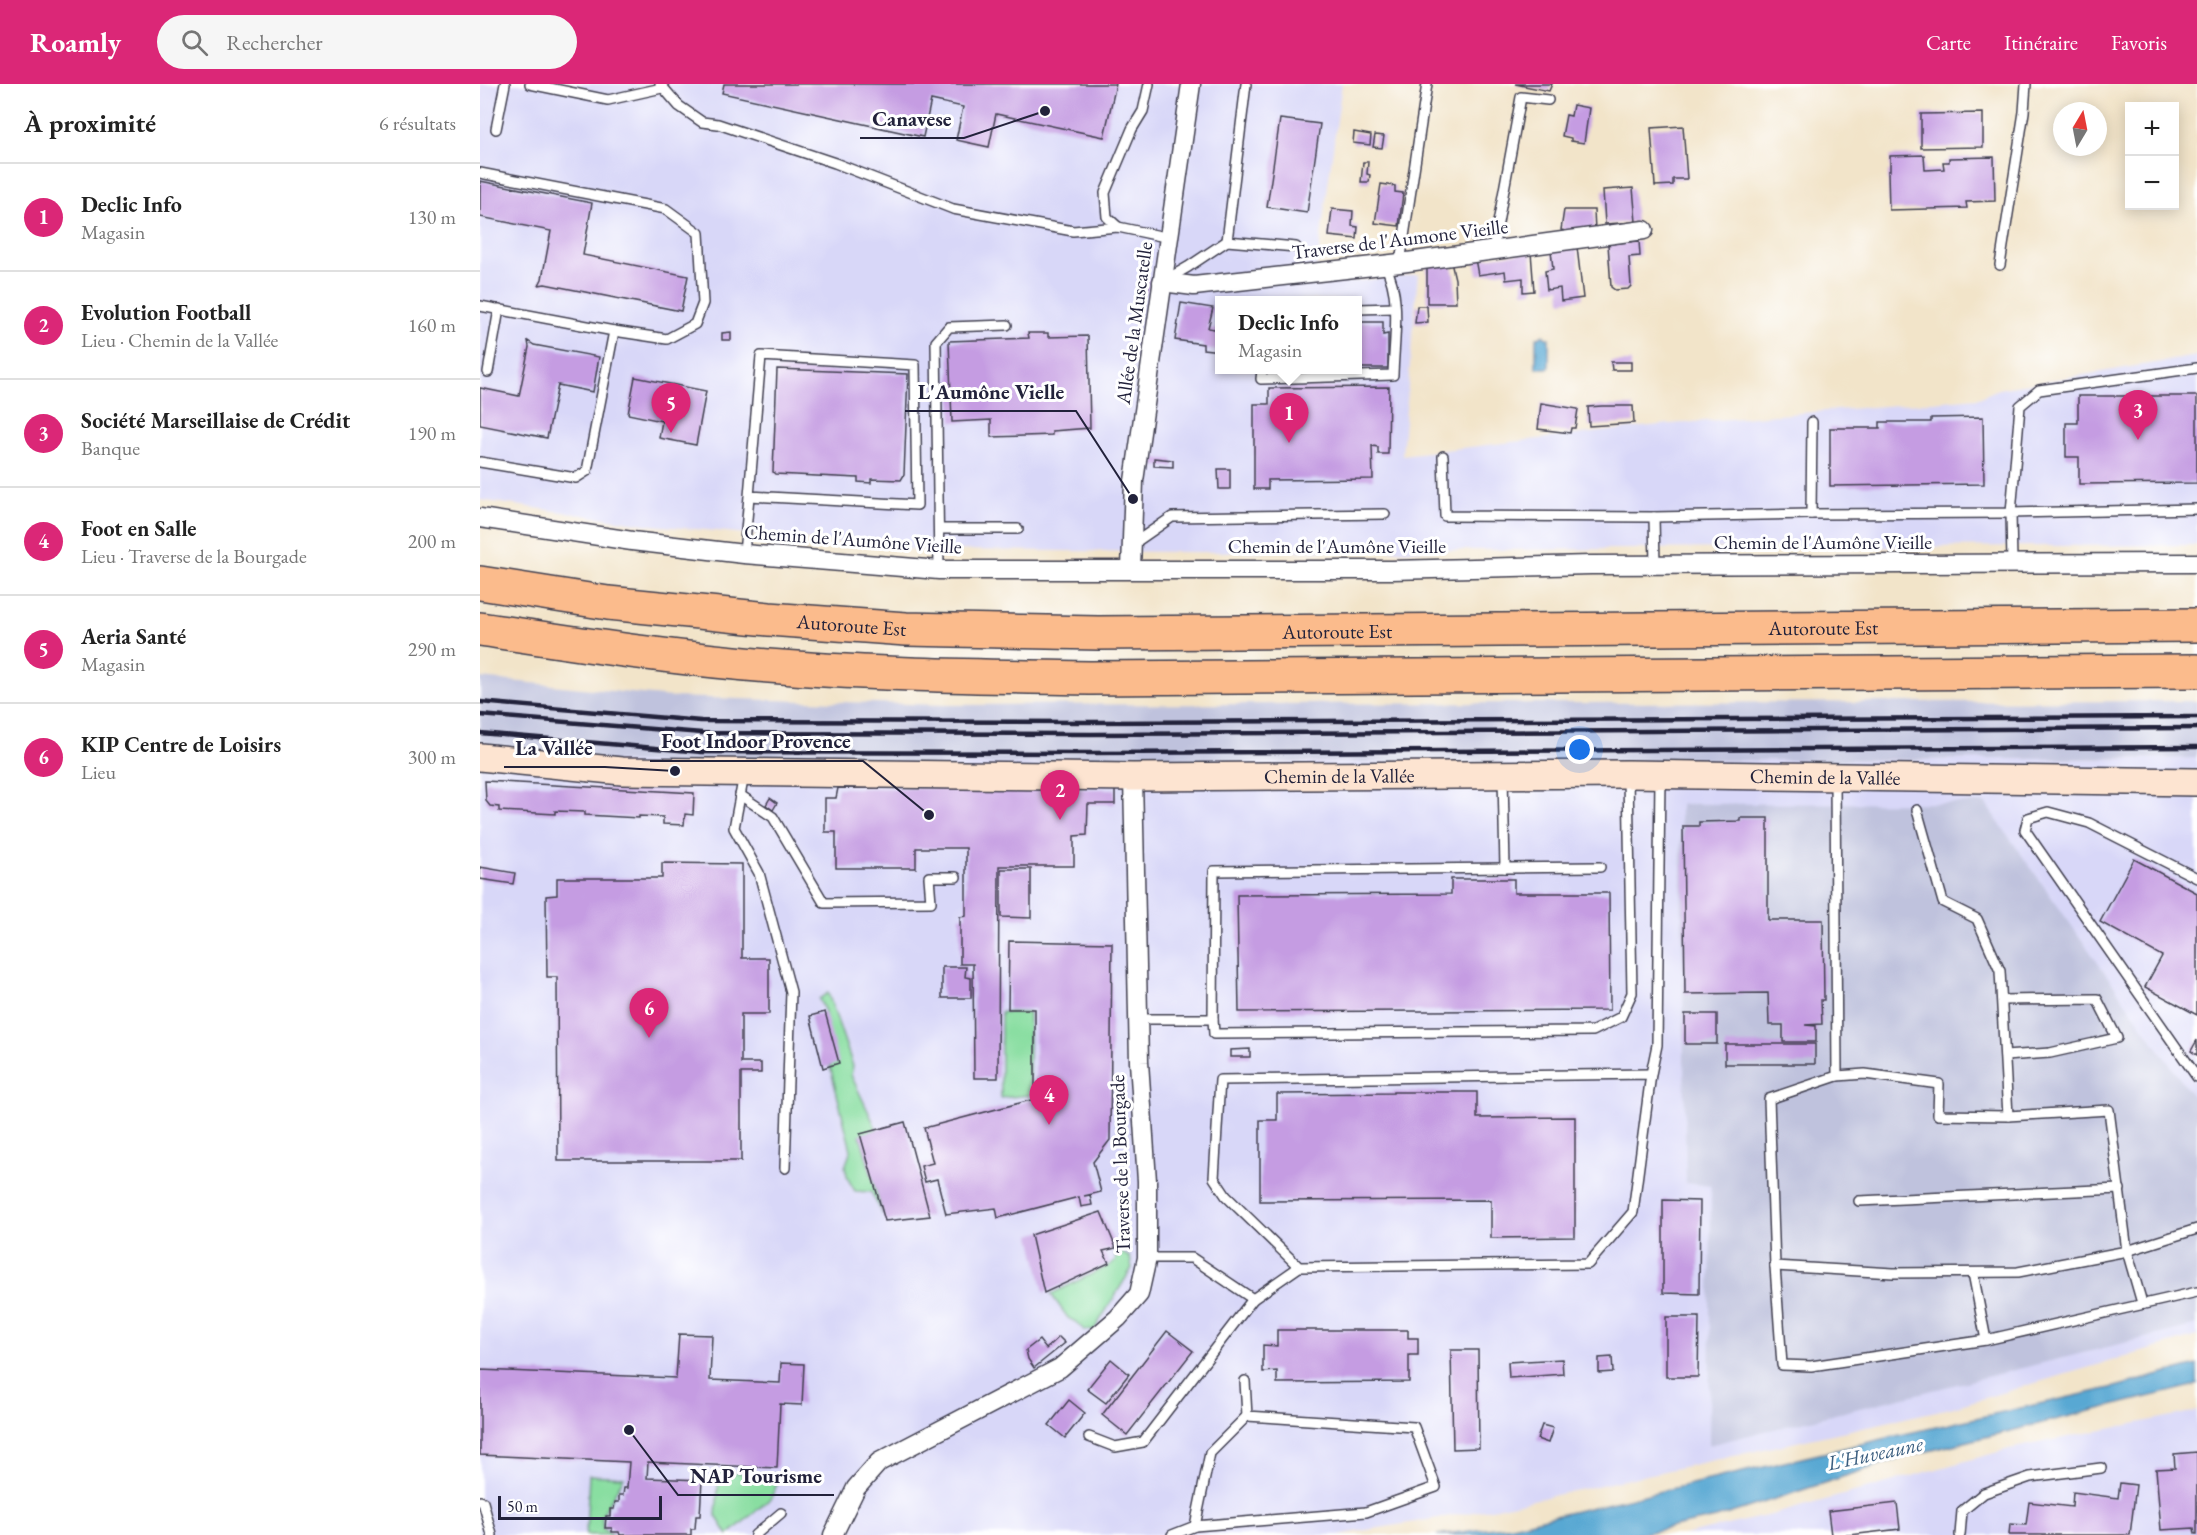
<!DOCTYPE html>
<html lang="fr">
<meta charset="utf-8">
<style>
:root{--surface:#fff;--page:#f6f6f6;--text:#222;--muted:#767676;--line:#e0e0e0;--accent:#db2777}
body{margin:0;font-family:"EB Garamond",serif;background:var(--page);color:var(--text)}
.controls{position:absolute;right:18px;top:18px;display:grid;overflow:hidden;border-radius:0px;box-shadow:0 3px 15px #0003}
.controls button{width:54px;height:54px;display:grid;place-items:center;padding:0;border:0;border-bottom:2px solid var(--line);background:var(--surface);color:var(--text);font:30px sans-serif}
.compass{position:absolute;left:1573px;top:18px;width:54px;height:54px;border-radius:50%;background:var(--surface);box-shadow:0 3px 15px #0003;rotate:10deg}
.scale{position:absolute;left:18px;bottom:15px;width:164px;box-sizing:border-box;padding-left:6px;border:3px solid #22223b;border-top:0;font-size:16px;line-height:21px;white-space:nowrap;color:#22223b;-webkit-text-stroke:4px #fff;paint-order:stroke}
.you{position:absolute;left:1100px;top:666px;width:21px;height:21px;margin:-15px;border:4px solid #fff;border-radius:50%;background:#1a73e8;box-shadow:0 0 0 9px #1a73e833}
.badge{display:grid;place-items:center;width:39px;height:39px;border-radius:50%;background:var(--accent);color:#fff;font-size:20px;font-weight:700}
.pin{position:absolute;translate:-50% -50px;filter:drop-shadow(0 2px 3px #0008)}
.pin::after{content:'';position:absolute;top:32px;width:21px;height:18px;background:inherit;clip-path:polygon(0 0,100% 0,50% 100%)}
.popup{position:absolute;left:735px;top:212px;width:147px;height:78px;box-sizing:border-box;display:grid;place-content:center;border-radius:0px;background:var(--surface);filter:drop-shadow(0 2px 4px #0005);font-size:20px;white-space:nowrap;color:var(--muted)}
.popup b{font-size:22px;color:var(--text)}
.popup::after{content:'';position:absolute;left:50%;top:100%;margin-left:-12px;border:12px solid transparent;border-top-color:var(--surface)}
.list{margin:0;padding:0;list-style:none}
h2{display:flex;justify-content:space-between;align-items:center;height:78px;margin:0;padding:0 24px;font-size:26px}
h2 small{font-size:20px;font-weight:400;color:var(--muted)}
.list li{display:grid;grid-template-columns:39px 1fr auto;gap:18px;align-items:center;box-sizing:border-box;height:108px;padding:0 24px;border-top:2px solid var(--line)}
.list b{display:block;font-size:22px;white-space:nowrap}
.list p{margin:0;font-size:20px;white-space:nowrap;color:var(--muted)}
.list em{font-size:20px;font-style:normal;color:var(--muted)}
.icon{flex:none;width:33px;height:33px;fill:none;stroke:currentColor;stroke-width:2;stroke-linecap:round;stroke-linejoin:round}
.map{position:relative;flex:none;width:1717px;height:1451px;overflow:hidden}
header{display:flex;align-items:center;gap:36px;box-sizing:border-box;height:84px;padding:0 30px;background:var(--accent);color:#fff}
header strong{font-size:28px}
nav{display:flex;gap:33px;margin-inline-start:auto;font-size:21px}
.search{width:420px;height:54px;background:var(--page);display:flex;align-items:center;gap:15px;box-sizing:border-box;padding:0 21px;border-radius:33px;color:var(--muted);font-size:22px}
main{display:flex}
aside{flex:1;background:var(--surface)}
.map>svg:first-child{display:block}
.built{fill:#d8d7f8;fill-rule:evenodd}
.industrial{fill:#bfc2dd}
.green{fill:#89dea1;stroke:#56806e;stroke-width:1.5}
.water{fill:#59a8d3;stroke:#3e6587;stroke-width:1.5}
.building{fill:#c59ce2}
.lines{fill:none;stroke-linecap:round;stroke-linejoin:round}
.lane-casing{stroke:#413f50;stroke-width:12}
.street-casing{stroke:#413f50;stroke-width:21}
.secondary-casing{stroke:#413f50;stroke-width:30}
.highway-casing{stroke:#413f50;stroke-width:36}
.lane{stroke:#fff;stroke-width:9}
.street{stroke:#fff;stroke-width:18}
.secondary{stroke:#fde4d1;stroke-width:27}
.highway{stroke:#fbbb8c;stroke-width:33}
.rail{stroke:#22223b;stroke-width:4.5}
.labels{text-anchor:middle;dominant-baseline:central;stroke-width:6;stroke-linejoin:round;paint-order:stroke}
.street-label{font-size:20px;fill:#22223b;stroke:#fff}
.water-label{font-size:21px;font-style:italic;fill:#3b5e7f;stroke:#fff}
.leader{fill:none;stroke:#22223b;stroke-width:2}
.callout-dot{fill:#22223b;stroke:#fff;stroke-width:2}
.callout-label{font-size:21px;text-anchor:middle;font-weight:bold;fill:#22223b;stroke:#fff;stroke-width:6;stroke-linejoin:round;paint-order:stroke}
</style>
<header>
<strong>Roamly</strong>
<div class="search"><svg class="icon" aria-label="search" viewBox="0 0 24 24"><circle cx="10" cy="10" r="6"/><path d="M15 15l6 6"/></svg>Rechercher</div>
<nav><a>Carte</a><a>Itinéraire</a><a>Favoris</a></nav>
</header>
<main>
<aside>
<h2>À proximité<small>6 résultats</small></h2>
<ul class="list">
<li><span class="badge">1</span><div><b>Declic Info</b><p>Magasin</p></div><em>130 m</em></li>
<li><span class="badge">2</span><div><b>Evolution Football</b><p>Lieu · Chemin de la Vallée</p></div><em>160 m</em></li>
<li><span class="badge">3</span><div><b>Société Marseillaise de Crédit</b><p>Banque</p></div><em>190 m</em></li>
<li><span class="badge">4</span><div><b>Foot en Salle</b><p>Lieu · Traverse de la Bourgade</p></div><em>200 m</em></li>
<li><span class="badge">5</span><div><b>Aeria Santé</b><p>Magasin</p></div><em>290 m</em></li>
<li><span class="badge">6</span><div><b>KIP Centre de Loisirs</b><p>Lieu</p></div><em>300 m</em></li>
</ul>
</aside>
<div class="map">
<svg width="1717" height="1451" viewBox="0 0 1717 1451">
<rect width="100%" height="100%" fill="#fff"/>
<filter id="ink" filterUnits="userSpaceOnUse"><feTurbulence type="fractalNoise" baseFrequency=".0167" numOctaves="2"/><feDisplacementMap in="SourceGraphic" scale="12" xChannelSelector="R" yChannelSelector="G"/><feConvolveMatrix kernelMatrix="1 2 1 2 8 2 1 2 1" color-interpolation-filters="sRGB"/></filter>
<filter id="wash" filterUnits="userSpaceOnUse"><feTurbulence type="fractalNoise" baseFrequency=".008" numOctaves="4" result="noise"/><feDisplacementMap in="SourceGraphic" scale="24" xChannelSelector="R" yChannelSelector="G"/><feGaussianBlur stdDeviation="1.35" result="paint"/><feColorMatrix in="noise" values="0 0 0 0 0 0 0 0 0 0 0 0 0 0 0 0 0 1.4 0 .05"/><feComposite in="paint" operator="in"/></filter>
<g filter="url(#wash)">
<rect width="100%" height="100%" fill="#f2e4c9"/>
<g class="built">
<path d="M0,0h862l-28,202 104,-12 -16,181 257,-30 320,-27 19,-9 199,-33v189l-1000,7 -276,-2 -270,-25 -171,-25zM740,216h138v70h-138z"/>
<polygon points="0,665 319,681 1717,674 1717,1252 1470,1324 1017,1424 858,1451 0,1451"/>
<polygon points="1717,1327 1717,1451 1203,1451 1291,1431 1529,1365"/>
</g>
<g class="industrial">
<polygon points="0,594 192,613 464,621 1717,617 1717,674 319,681 147,678 0,665"/>
<polygon points="1505,719 1717,1019 1717,1241 1229,1361 1231,1102 1206,1099 1200,720"/>
</g>
<g class="green">
<polygon points="348,909 373,982 371,991 397,1046 380,1051 403,1131 391,1108 375,1107 368,1095 365,1083 371,1066 350,982 345,928 339,915"/>
<polygon points="521,928 549,929 549,1011 521,1014"/>
<polygon points="642,1169 650,1173 652,1184 614,1246 604,1246 596,1238 588,1234 571,1210 630,1181 636,1176 635,1170"/>
<polygon points="239,1388 301,1391 291,1414 248,1451 236,1432"/>
<polygon points="109,1391 144,1393 122,1431 123,1445 132,1451 106,1451"/>
</g>
<g class="water">
<polygon points="1063,251 1066,254 1069,254 1069,284 1056,284 1056,254"/>
<polygon points="1717,1281 1717,1301 1424,1373 1236,1434 1155,1451 957,1451 1032,1442 1420,1351 1635,1303"/>
</g>
<g id="blocks">
<g class="building">
<polygon points="244,0 636,0 624,53 516,30 509,63 476,56 483,23 451,16 443,53 242,9"/>
<polygon points="1035,0 1072,0 1069,7"/>
<polygon points="1093,21 1109,24 1104,59 1091,57 1091,54 1082,52 1086,31 1091,32"/>
<polygon points="1503,29 1503,63 1441,64 1441,30"/>
<polygon points="800,35 840,40 827,129 787,123"/>
<polygon points="1203,42 1207,95 1193,95 1193,101 1175,102 1171,44"/>
<polygon points="874,48 891,51 890,61 873,59"/>
<polygon points="895,51 904,52 902,64 893,63"/>
<polygon points="1444,71 1445,86 1464,85 1463,78 1469,78 1469,74 1514,73 1515,117 1486,118 1487,124 1409,126 1408,87 1410,87 1410,72"/>
<polygon points="883,78 888,78 887,90 890,91 889,98 881,98"/>
<polygon points="0,97 112,119 103,171 208,192 201,227 65,200 59,201 62,195 71,147 0,133"/>
<polygon points="901,100 915,102 915,108 923,109 919,142 895,139"/>
<polygon points="1153,104 1156,138 1125,140 1123,106"/>
<polygon points="852,125 873,127 872,142 878,143 877,155 849,152"/>
<polygon points="1084,126 1114,126 1115,146 1090,148 1081,146"/>
<polygon points="1159,157 1160,172 1149,173 1151,202 1148,205 1135,206 1131,203 1128,160"/>
<polygon points="1097,163 1103,214 1081,217 1080,204 1067,206 1065,187 1073,185 1071,166"/>
<polygon points="1051,168 1054,207 1043,208 1043,194 1026,196 1025,187 998,191 995,175"/>
<polygon points="971,178 975,195 976,219 947,219 947,181"/>
<polygon points="662,194 669,196 667,210 660,209"/>
<polygon points="701,219 733,224 728,244 740,246 740,267 723,265 723,260 695,256"/>
<polygon points="937,222 947,222 948,238 935,239"/>
<polygon points="878,238 903,238 903,251 908,250 908,284 878,284"/>
<polygon points="251,248 251,256 242,256 242,249"/>
<polygon points="548,249 568,249 568,253 608,252 610,344 572,347 572,351 511,353 511,336 472,338 469,257 549,254"/>
<polygon points="48,257 54,261 119,273 113,308 78,301 67,354 0,341 0,304 39,312 49,263"/>
<polygon points="1131,278 1151,278 1151,286 1132,286"/>
<polygon points="297,285 428,290 424,391 421,396 391,395 391,399 378,398 378,394 295,390 293,388"/>
<polygon points="155,293 226,307 216,361 179,354 182,337 148,330"/>
<polygon points="909,303 908,370 898,370 898,363 892,362 893,395 788,396 788,405 774,405 774,320 789,320 789,304"/>
<polygon points="1598,312 1717,312 1717,399 1599,400 1599,373 1586,373 1586,339 1598,339"/>
<polygon points="1061,319 1098,325 1095,344 1091,344 1090,349 1058,345"/>
<polygon points="1122,322 1153,322 1154,339 1109,342 1108,323"/>
<polygon points="1503,333 1504,400 1350,402 1350,344 1400,344 1400,338 1451,338 1451,334"/>
<polygon points="674,374 693,376 693,383 674,382"/>
<polygon points="738,385 750,385 750,405 739,405"/>
<polygon points="5,697 214,709 213,731 205,730 204,741 183,740 183,733 159,732 159,734 105,731 105,728 75,727 75,730 19,727 19,723 10,722 6,717"/>
<polygon points="358,704 635,705 635,720 608,720 607,751 594,752 594,782 519,782 518,994 494,994 493,880 480,880 480,833 486,832 486,764 436,764 436,784 356,784 356,748 345,748 345,714 356,714"/>
<polygon points="290,714 297,719 293,726 286,721"/>
<polygon points="1260,734 1288,734 1288,836 1343,836 1344,916 1341,916 1342,940 1325,941 1336,942 1336,958 1303,958 1303,941 1289,941 1288,909 1205,910 1203,742 1219,742 1219,738 1260,737"/>
<polygon points="1654,775 1717,809 1717,931 1665,903 1682,872 1620,838"/>
<polygon points="182,779 262,780 262,874 289,874 289,930 261,930 261,979 281,979 281,989 261,989 261,1077 78,1077 77,893 67,893 66,812 77,811 77,794 182,794"/>
<polygon points="0,783 35,789 33,800 0,795"/>
<polygon points="521,785 551,785 551,834 521,833"/>
<polygon points="971,795 1034,795 1034,809 1129,809 1130,926 759,928 757,811 971,810"/>
<polygon points="529,857 632,859 630,1056 613,1078 621,1108 604,1112 610,1111 612,1121 601,1123 599,1113 518,1134 516,1124 466,1130 457,1095 445,1098 441,1082 453,1079 444,1044 555,1015 555,925 528,925"/>
<polygon points="462,883 486,883 485,893 491,894 491,914 462,914"/>
<polygon points="345,928 359,979 343,984 330,932"/>
<rect x="1205" y="930" width="32" height="30"/>
<polygon points="1717,956 1717,971 1711,967"/>
<rect x="1245" y="960" width="90" height="20"/>
<polygon points="770,965 770,973 750,973 750,966"/>
<polygon points="913,1008 997,1008 997,1034 1095,1033 1095,1153 1011,1154 1011,1116 780,1117 780,1036 797,1036 797,1010 913,1009"/>
<polygon points="425,1038 450,1132 405,1137 380,1050"/>
<polygon points="1183,1116 1220,1117 1219,1210 1183,1209"/>
<polygon points="621,1128 636,1164 623,1167 629,1179 564,1209 551,1151"/>
<polygon points="1186,1233 1219,1233 1218,1293 1186,1293"/>
<polygon points="797,1246 928,1246 928,1254 938,1254 938,1271 929,1271 929,1298 797,1299 797,1287 783,1288 783,1261 797,1262"/>
<polygon points="687,1247 713,1267 647,1351 622,1331"/>
<polygon points="199,1250 232,1251 230,1296 300,1299 301,1279 324,1280 322,1321 300,1320 297,1384 168,1378 167,1394 222,1396 220,1432 216,1432 215,1445 211,1445 211,1451 140,1451 139,1448 132,1448 132,1444 125,1444 126,1432 130,1432 130,1425 134,1425 135,1418 139,1418 139,1411 143,1411 144,1404 147,1404 149,1378 0,1371 0,1286 196,1294"/>
<polygon points="579,1253 585,1259 554,1284 548,1275 546,1266 559,1256 566,1265"/>
<polygon points="971,1266 998,1266 999,1364 973,1365"/>
<polygon points="1132,1273 1133,1288 1119,1289 1119,1274"/>
<polygon points="631,1275 649,1290 626,1319 607,1305"/>
<polygon points="1082,1275 1083,1290 1029,1294 1028,1278"/>
<polygon points="589,1316 605,1329 585,1354 569,1341"/>
<polygon points="1062,1341 1073,1344 1068,1359 1057,1355"/>
<polygon points="1717,1368 1717,1450 1715,1450 1714,1444 1681,1446 1676,1385 1695,1384 1694,1370"/>
<polygon points="1640,1399 1656,1401 1650,1451 1529,1451 1530,1440 1546,1441 1549,1418 1592,1423 1593,1408 1638,1414"/>
<polygon points="1417,1419 1420,1445 1370,1451 1351,1451 1348,1427"/>
</g>
</g>
</g>
<g filter="url(#ink)">
<use href="#blocks" fill-opacity="0" stroke="#413f50" stroke-width="1.5"/>
<g class="lines">
<g class="lane-casing">
<g id="lane">
<polyline points="50,0 128,16 182,4"/>
<polyline points="180,0 199,22 222,38 238,40 355,79 473,125 593,147 638,143 690,154"/>
<polyline points="16,45 25,0"/>
<polyline points="0,89 186,125 219,149 223,219 215,240 187,255 134,247"/>
<polyline points="638,143 627,133 625,109 652,45 663,27 669,0"/>
<polyline points="747,157 766,0"/>
<polyline points="1013,166 1041,13 1068,16"/>
<polyline points="920,179 947,0"/>
<polyline points="1520,181 1544,28 1546,0"/>
<polyline points="687,195 708,183 747,157 816,163"/>
<polyline points="0,222 134,247 107,387 96,394 0,378"/>
<polyline points="878,225 915,224"/>
<path d="M782,286l-1,9 132,-4c1,-36 9,-78 -8,-110"/>
<polyline points="8,288 19,225"/>
<polyline points="963,372 965,432 1174,433 1175,481"/>
<polyline points="1331,430 1332,338"/>
<polyline points="1174,433 1331,430 1531,429 1540,322 1559,306 1717,284"/>
<polyline points="459,445 538,445"/>
<polyline points="653,460 692,433 905,430"/>
<polyline points="264,470 269,412 437,421 435,281 281,272 269,412"/>
<polyline points="1532,479 1531,429 1717,425"/>
<polyline points="459,486 456,258 469,243 527,241"/>
<polyline points="264,691 254,744 279,789 311,908 305,1084"/>
<polyline points="1023,693 1025,784"/>
<polyline points="1355,695 1357,992 1289,1015 1295,1182 1413,1189 1538,1188 1647,1167 1629,1026 1528,1032 1520,887 1497,835 1463,818 1437,726"/>
<polyline points="260,711 293,733 344,819 451,818 449,793 476,793"/>
<polyline points="1717,794 1609,739 1568,728 1548,734 1545,746 1717,993"/>
<polyline points="1522,916 1617,915 1637,954 1570,969 1525,972"/>
<polyline points="659,935 733,935 734,950 1113,947 1141,933 1152,909 1148,694"/>
<polyline points="733,935 734,787 1120,783"/>
<polyline points="1171,990 1177,961 1180,693"/>
<polyline points="1357,992 1385,990 1459,1000 1458,1031 1528,1032"/>
<polyline points="1379,1117 1640,1105"/>
<polyline points="667,1174 712,1174 773,1215 819,1183 1108,1180 1153,1128 1171,990 740,996 734,1094 746,1112 819,1183"/>
<polyline points="1295,1182 1302,1281 1331,1282 1506,1256 1493,1189"/>
<polyline points="1662,1219 1647,1167 1717,1145"/>
<polyline points="1506,1256 1717,1208"/>
<polyline points="609,1353 635,1363 663,1358 773,1215"/>
<polyline points="0,1417 3,1418 12,1451"/>
<polyline points="715,1442 730,1369 767,1332"/>
<polyline points="275,1451 301,1429"/>
<polyline points="692,1451 715,1442 886,1428 956,1403 934,1343 767,1332 765,1297"/>
<polyline points="1480,1451 1482,1427 1504,1409 1550,1393 1621,1384"/>
</g>
</g>
<g class="street-casing">
<g id="street">
<polyline points="682,198 714,202 920,179 1164,146"/>
<polyline points="0,434 152,457 264,470 459,486 912,486 1111,481 1717,479"/>
<polyline points="651,485 654,397 711,0"/>
<polyline points="353,1451 376,1404 399,1378 580,1284 638,1234 659,1210 667,1174 667,1097 659,978 653,693"/>
</g>
</g>
<g class="secondary-casing">
<g id="secondary">
<path id="s1" d="M0,673l142,14 511,6 495,-3 569,8"/>
</g>
</g>
<g class="highway-casing">
<g id="highway">
<path id="s2" d="M0,499l128,20 161,16 137,10 192,4 1099,-8"/>
<path d="M0,545c100,15 201,31 302,38 103,8 206,9 308,11l1107,-7"/>
</g>
</g>
<use href="#lane" class="lane"/>
<use href="#street" class="street"/>
<use href="#secondary" class="secondary"/>
<use href="#highway" class="highway"/>
<g class="rail">
<polyline points="0,618 221,637 611,638 1717,633"/>
<polyline points="0,631 222,649 611,650 1717,644"/>
<polyline points="0,649 222,668 612,669 1717,663"/>
</g>
</g>
</g>
<g class="labels">
<g class="street-label">
<text transform="translate(920 155) rotate(-7)">Traverse de l'Aumone Vieille</text>
<text transform="translate(654 239) rotate(-82)">Allée de la Muscatelle</text>
<text transform="translate(373 455) rotate(4)">Chemin de l'Aumône Vieille</text>
<text x="1343" y="458">Chemin de l'Aumône Vieille</text>
<text x="857" y="462">Chemin de l'Aumône Vieille</text>
<text stroke="none"><textPath href="#s2" startOffset="374">Autoroute Est</textPath></text>
<text stroke="none"><textPath href="#s2" startOffset="1346">Autoroute Est</textPath></text>
<text stroke="none"><textPath href="#s2" startOffset="860">Autoroute Est</textPath></text>
<text stroke="none"><textPath href="#s1" startOffset="860">Chemin de la Vallée</textPath></text>
<text stroke="none"><textPath href="#s1" startOffset="1346">Chemin de la Vallée</textPath></text>
<text transform="translate(640 1080) rotate(-92)">Traverse de la Bourgade</text>
</g>
<g class="water-label">
<text transform="translate(1395 1369) rotate(-12)">L'Huveaune</text>
</g>
</g>
<path class="leader" d="M565 27L484 54H380M653 415L596 327H425M449 731L383 677H170M195 687L125 683H24M149 1346L198 1411H354"/>
<g class="callout-dot">
<circle cx="565" cy="27" r="6"/>
<circle cx="653" cy="415" r="6"/>
<circle cx="449" cy="731" r="6"/>
<circle cx="195" cy="687" r="6"/>
<circle cx="149" cy="1346" r="6"/>
</g>
<g class="callout-label">
<text x="432" y="42">Canavese</text>
<text x="511" y="315">L'Aumône Vielle</text>
<text x="276" y="664">Foot Indoor Provence</text>
<text x="74" y="671">La Vallée</text>
<text x="276" y="1399">NAP Tourisme</text>
</g>
</svg>
<div class="controls">
<button>+</button>
<button>−</button>
</div>
<svg class="compass" viewBox="-18 -18 36 36"><path d="M0-13l5 13h-10z" fill="#e53935"/><path d="M0 13l5-13h-10z" fill="#767676"/></svg>
<div class="scale">50 m</div>
<div class="you"></div>
<div class="pin badge" style="left:809px;top:359px">1</div>
<div class="popup"><b>Declic Info</b>Magasin</div>
<div class="pin badge" style="left:580px;top:736px">2</div>
<div class="pin badge" style="left:1658px;top:356px">3</div>
<div class="pin badge" style="left:569px;top:1041px">4</div>
<div class="pin badge" style="left:191px;top:349px">5</div>
<div class="pin badge" style="left:169px;top:954px">6</div>
</div>
</main>
